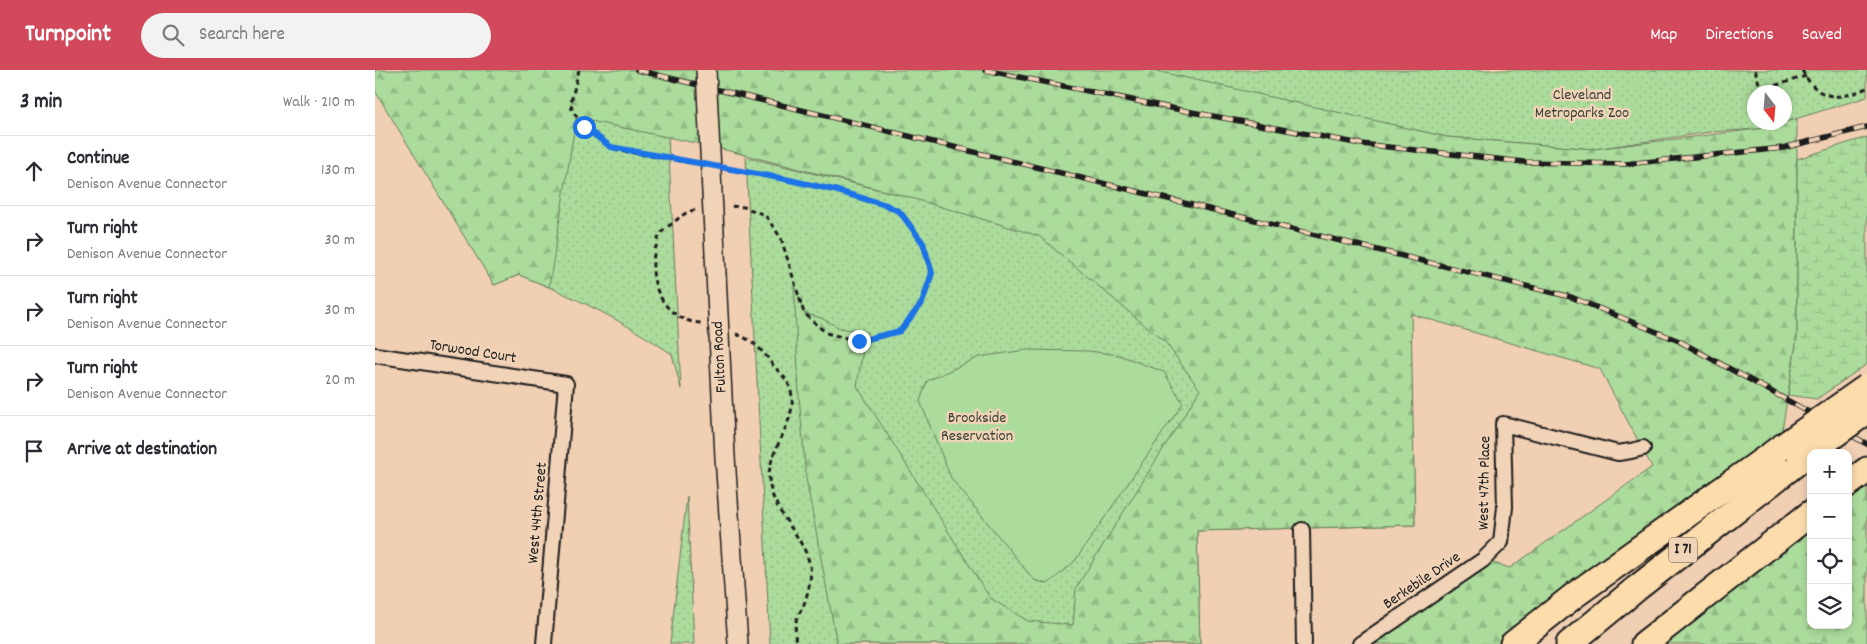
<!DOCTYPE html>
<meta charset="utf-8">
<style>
:root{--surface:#fff;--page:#f2f2f3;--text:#2b2b33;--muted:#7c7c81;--line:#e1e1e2;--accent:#d1495b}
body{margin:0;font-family:Dekko,sans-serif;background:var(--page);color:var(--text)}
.controls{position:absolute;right:15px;bottom:15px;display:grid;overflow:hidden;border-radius:10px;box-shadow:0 2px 8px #0003}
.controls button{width:45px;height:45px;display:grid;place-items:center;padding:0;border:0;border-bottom:1px solid var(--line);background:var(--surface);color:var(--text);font:25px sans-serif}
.compass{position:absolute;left:1372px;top:15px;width:45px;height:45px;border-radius:50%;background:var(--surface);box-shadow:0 2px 8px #0003;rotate:164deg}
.stop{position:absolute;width:15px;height:15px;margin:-11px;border:4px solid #1a73e8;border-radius:50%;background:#fff}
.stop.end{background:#1a73e8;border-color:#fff;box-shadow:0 1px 5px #0008}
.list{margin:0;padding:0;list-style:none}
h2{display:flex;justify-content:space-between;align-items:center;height:65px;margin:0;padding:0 20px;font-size:21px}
h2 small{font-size:16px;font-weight:400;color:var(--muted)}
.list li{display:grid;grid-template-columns:32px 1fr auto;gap:15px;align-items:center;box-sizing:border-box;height:70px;padding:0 20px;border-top:1px solid var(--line)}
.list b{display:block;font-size:19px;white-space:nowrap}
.list p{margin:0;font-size:16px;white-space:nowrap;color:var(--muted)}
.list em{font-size:16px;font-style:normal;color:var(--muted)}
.icon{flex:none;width:28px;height:28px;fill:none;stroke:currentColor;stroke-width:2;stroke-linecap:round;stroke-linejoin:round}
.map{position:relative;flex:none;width:1492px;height:574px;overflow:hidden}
header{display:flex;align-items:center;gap:30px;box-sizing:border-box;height:70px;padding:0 25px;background:var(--accent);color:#fff}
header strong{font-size:24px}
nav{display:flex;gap:28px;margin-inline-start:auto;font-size:18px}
.search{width:350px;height:45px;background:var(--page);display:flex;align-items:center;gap:12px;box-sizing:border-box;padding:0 18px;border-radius:28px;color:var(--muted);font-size:19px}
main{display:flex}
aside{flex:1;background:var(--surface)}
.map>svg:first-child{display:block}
.green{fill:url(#green-dots);stroke:#647c5c}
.forest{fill:url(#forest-firs);stroke:#647c5c}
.wetland{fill:url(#wetland-marsh);stroke:#647c5c}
.pitch{fill:#acdc9c;stroke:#647c5c}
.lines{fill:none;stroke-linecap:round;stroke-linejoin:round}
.minor-casing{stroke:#1c1c1c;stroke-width:18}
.secondary-casing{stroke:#1c1c1c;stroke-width:22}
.motorway-casing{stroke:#1c1c1c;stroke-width:29}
.path{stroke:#1c1c1c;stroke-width:3;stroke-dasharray:5 4;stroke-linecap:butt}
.minor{stroke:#f1d3b7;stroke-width:14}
.secondary{stroke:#f1d3b7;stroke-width:19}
.motorway{stroke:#fddcac;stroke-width:25}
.rail-casing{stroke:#1c1c1c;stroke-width:5.5}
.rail{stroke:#f1d3b7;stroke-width:4;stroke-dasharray:11;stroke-linecap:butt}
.secondary-bridge-casing{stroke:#1c1c1c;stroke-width:22;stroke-linecap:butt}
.motorway-bridge-casing{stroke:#1c1c1c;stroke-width:29;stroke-linecap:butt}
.secondary-bridge{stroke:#f1d3b7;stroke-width:19}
.motorway-bridge{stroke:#fddcac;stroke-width:25}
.route{stroke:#1a73e8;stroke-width:6}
.labels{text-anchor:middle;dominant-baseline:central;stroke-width:5;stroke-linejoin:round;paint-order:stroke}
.shield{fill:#f1d3b7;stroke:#5c534a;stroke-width:1}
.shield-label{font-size:15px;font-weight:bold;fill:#1c1c1c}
.park-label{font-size:16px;fill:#394236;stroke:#f1d3b7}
.street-label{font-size:16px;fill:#1c1c1c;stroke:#f1d3b7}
</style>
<header>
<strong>Turnpoint</strong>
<div class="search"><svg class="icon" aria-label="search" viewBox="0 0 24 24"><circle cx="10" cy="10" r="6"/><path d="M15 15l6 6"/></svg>Search here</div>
<nav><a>Map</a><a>Directions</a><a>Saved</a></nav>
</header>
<main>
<aside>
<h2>3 min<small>Walk · 210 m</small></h2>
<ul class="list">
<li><svg class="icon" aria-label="ahead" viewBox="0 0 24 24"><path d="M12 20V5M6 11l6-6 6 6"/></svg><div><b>Continue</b><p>Denison Avenue Connector</p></div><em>130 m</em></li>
<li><svg class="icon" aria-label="right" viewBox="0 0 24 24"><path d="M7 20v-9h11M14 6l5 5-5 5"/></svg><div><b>Turn right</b><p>Denison Avenue Connector</p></div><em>30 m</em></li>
<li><svg class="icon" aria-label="right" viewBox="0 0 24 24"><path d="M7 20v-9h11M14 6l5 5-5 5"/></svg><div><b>Turn right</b><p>Denison Avenue Connector</p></div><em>30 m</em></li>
<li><svg class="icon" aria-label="right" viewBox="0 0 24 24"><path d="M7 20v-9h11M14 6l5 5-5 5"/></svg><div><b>Turn right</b><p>Denison Avenue Connector</p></div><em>20 m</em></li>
<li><svg class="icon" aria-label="arrive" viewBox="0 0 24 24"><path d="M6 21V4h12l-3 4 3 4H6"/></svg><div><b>Arrive at destination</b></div></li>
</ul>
</aside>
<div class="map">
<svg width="1492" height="574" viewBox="0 0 1492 574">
<defs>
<pattern id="green-dots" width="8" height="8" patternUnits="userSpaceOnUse" patternTransform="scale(1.25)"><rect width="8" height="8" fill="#acdc9c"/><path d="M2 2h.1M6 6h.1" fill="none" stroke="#93bc86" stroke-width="1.8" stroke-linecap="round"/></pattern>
<pattern id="forest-firs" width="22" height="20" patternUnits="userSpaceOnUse" patternTransform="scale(1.25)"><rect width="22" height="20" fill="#acdc9c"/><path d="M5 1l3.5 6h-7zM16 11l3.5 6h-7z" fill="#93bc86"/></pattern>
<pattern id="wetland-marsh" width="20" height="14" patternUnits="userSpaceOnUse" patternTransform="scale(1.25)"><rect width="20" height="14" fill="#acdc9c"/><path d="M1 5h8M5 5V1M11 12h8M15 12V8" fill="none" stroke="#93bc86"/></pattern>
</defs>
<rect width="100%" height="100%" fill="#f1cfb3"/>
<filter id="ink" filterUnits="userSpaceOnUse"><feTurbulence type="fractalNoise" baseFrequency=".02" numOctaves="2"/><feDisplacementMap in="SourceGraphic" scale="10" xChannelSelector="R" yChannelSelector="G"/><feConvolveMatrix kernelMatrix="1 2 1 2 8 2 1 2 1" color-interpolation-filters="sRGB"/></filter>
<g filter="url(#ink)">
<g class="green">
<path d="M0,0l204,45 89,22 13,252 -9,-35c-47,-32 -100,-59 -153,-79l-25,10z"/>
<polygon points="768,0 1492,0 1492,27 1410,52 1410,22 1380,22 1380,52 1407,53 1383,59 1335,62 1219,79 1072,67"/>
<polygon points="371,87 526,125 1035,244 1040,455 822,461 825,574 395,574"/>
<polygon points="312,426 319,574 295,574"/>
</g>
<g class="forest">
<polygon points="0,0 777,0 1072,67 1219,79 1383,59 1422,49 1422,268 1404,379 1138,574 985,574 1108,490 1135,498 1277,397 1225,299 1036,244 1040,455 822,461 825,574 462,574 431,408 424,326 419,214 429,243 446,248 465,258 491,262 482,316 615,528 653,551 698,555 701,518 825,320 791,273 664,166 526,125 335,76 201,48 174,217 144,205 119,215 0,21"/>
<polygon points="1492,414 1492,574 1276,574 1436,454 1436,555 1473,555 1473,428"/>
</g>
<polygon class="wetland" points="1492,67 1492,294 1442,329 1413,325 1422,268 1422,89"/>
<polygon class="pitch" points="651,280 714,281 744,285 789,302 808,333 700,491 673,514 659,510 576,408 545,331 552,311 604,287"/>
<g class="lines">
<g class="minor-casing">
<g id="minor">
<polyline points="0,285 191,314 169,574"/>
<polyline points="927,460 929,574"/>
<polyline points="985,574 1108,490 1126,472 1130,437 1128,354 1243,383 1256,381 1268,378"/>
</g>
</g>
<g class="secondary-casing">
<polyline id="secondary" points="350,387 363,574"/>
</g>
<g class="motorway-casing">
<g id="motorway">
<polyline points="1473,414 1492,400"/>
<polyline points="1138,574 1201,524 1404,379"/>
<polyline points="1194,574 1262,518 1425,390"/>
<polyline points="1269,574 1436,443"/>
</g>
</g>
<g class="path">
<polyline points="204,0 196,32 197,40 209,57 223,68 236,77 249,81 319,93"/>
<polyline points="1380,0 1386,20 1431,6"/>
<path d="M1427,0c16,31 36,31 65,18"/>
<polyline points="352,99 410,109 459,120 511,135 525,142 548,173 557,203 547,233 525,261 484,271 451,263 429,243 406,168 390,145 369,137 354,136"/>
<path d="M320,140c-10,2 -15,7 -22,13 -4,3 -9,6 -12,10 -3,4 -4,10 -5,14 -11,34 8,75 46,76"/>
<path d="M361,264c17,6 27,17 37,31 5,6 12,12 15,18 16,33 -19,62 -19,94 1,35 35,57 41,89 2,12 -2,27 -6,38 -2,5 -6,11 -8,17 -1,7 -1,16 0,23"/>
</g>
<use href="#minor" class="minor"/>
<use href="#secondary" class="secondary"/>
<use href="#motorway" class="motorway"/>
<g class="rail-casing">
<g id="rail">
<polyline points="262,0 1196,227 1304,271 1492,374"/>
<polyline points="610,0 806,40 986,74 1149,92 1250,94 1408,78 1492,57"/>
</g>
</g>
<use href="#rail" class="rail"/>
<g class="secondary-bridge-casing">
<polyline id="secondary-bridge" points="331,0 350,387"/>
</g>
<g class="motorway-bridge-casing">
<g id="motorway-bridge">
<polyline points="1404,379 1492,317"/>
<polyline points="1425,390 1492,341"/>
</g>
</g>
<use href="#secondary-bridge" class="secondary-bridge"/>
<use href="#motorway-bridge" class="motorway-bridge"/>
</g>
</g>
<g class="lines" filter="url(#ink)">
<polyline class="route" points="209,57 236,77 410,109 459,120 511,135 525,142 548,173 557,203 547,233 525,261 484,271"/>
</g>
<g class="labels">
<rect class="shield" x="1294" y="467.5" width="28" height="25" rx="4"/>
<g class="shield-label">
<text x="1308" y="480">I 71</text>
</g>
<g class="park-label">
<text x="1207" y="25">Cleveland<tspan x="1207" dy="18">Metroparks Zoo</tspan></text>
<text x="602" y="348">Brookside<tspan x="602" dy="18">Reservation</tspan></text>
</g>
<g class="street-label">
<text transform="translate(98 282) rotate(9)">Torwood Court</text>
<text transform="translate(345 287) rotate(-93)">Fulton Road</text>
<text transform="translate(1110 413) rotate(-89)">West 47th Place</text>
<text transform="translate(163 443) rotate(-85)">West 44th Street</text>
<text transform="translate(1047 511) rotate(-34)">Berkebile Drive</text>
</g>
</g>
</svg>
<div class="controls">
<button>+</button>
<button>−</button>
<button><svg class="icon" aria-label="locate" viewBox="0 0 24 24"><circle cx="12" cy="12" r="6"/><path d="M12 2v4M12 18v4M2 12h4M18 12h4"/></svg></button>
<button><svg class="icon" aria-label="layers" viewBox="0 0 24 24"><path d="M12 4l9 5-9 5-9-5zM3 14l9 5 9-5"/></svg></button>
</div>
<svg class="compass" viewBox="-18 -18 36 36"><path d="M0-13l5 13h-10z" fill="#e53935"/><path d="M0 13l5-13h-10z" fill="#7c7c81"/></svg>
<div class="stop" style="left:209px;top:57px"></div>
<div class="stop end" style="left:484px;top:271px"></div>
</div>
</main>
